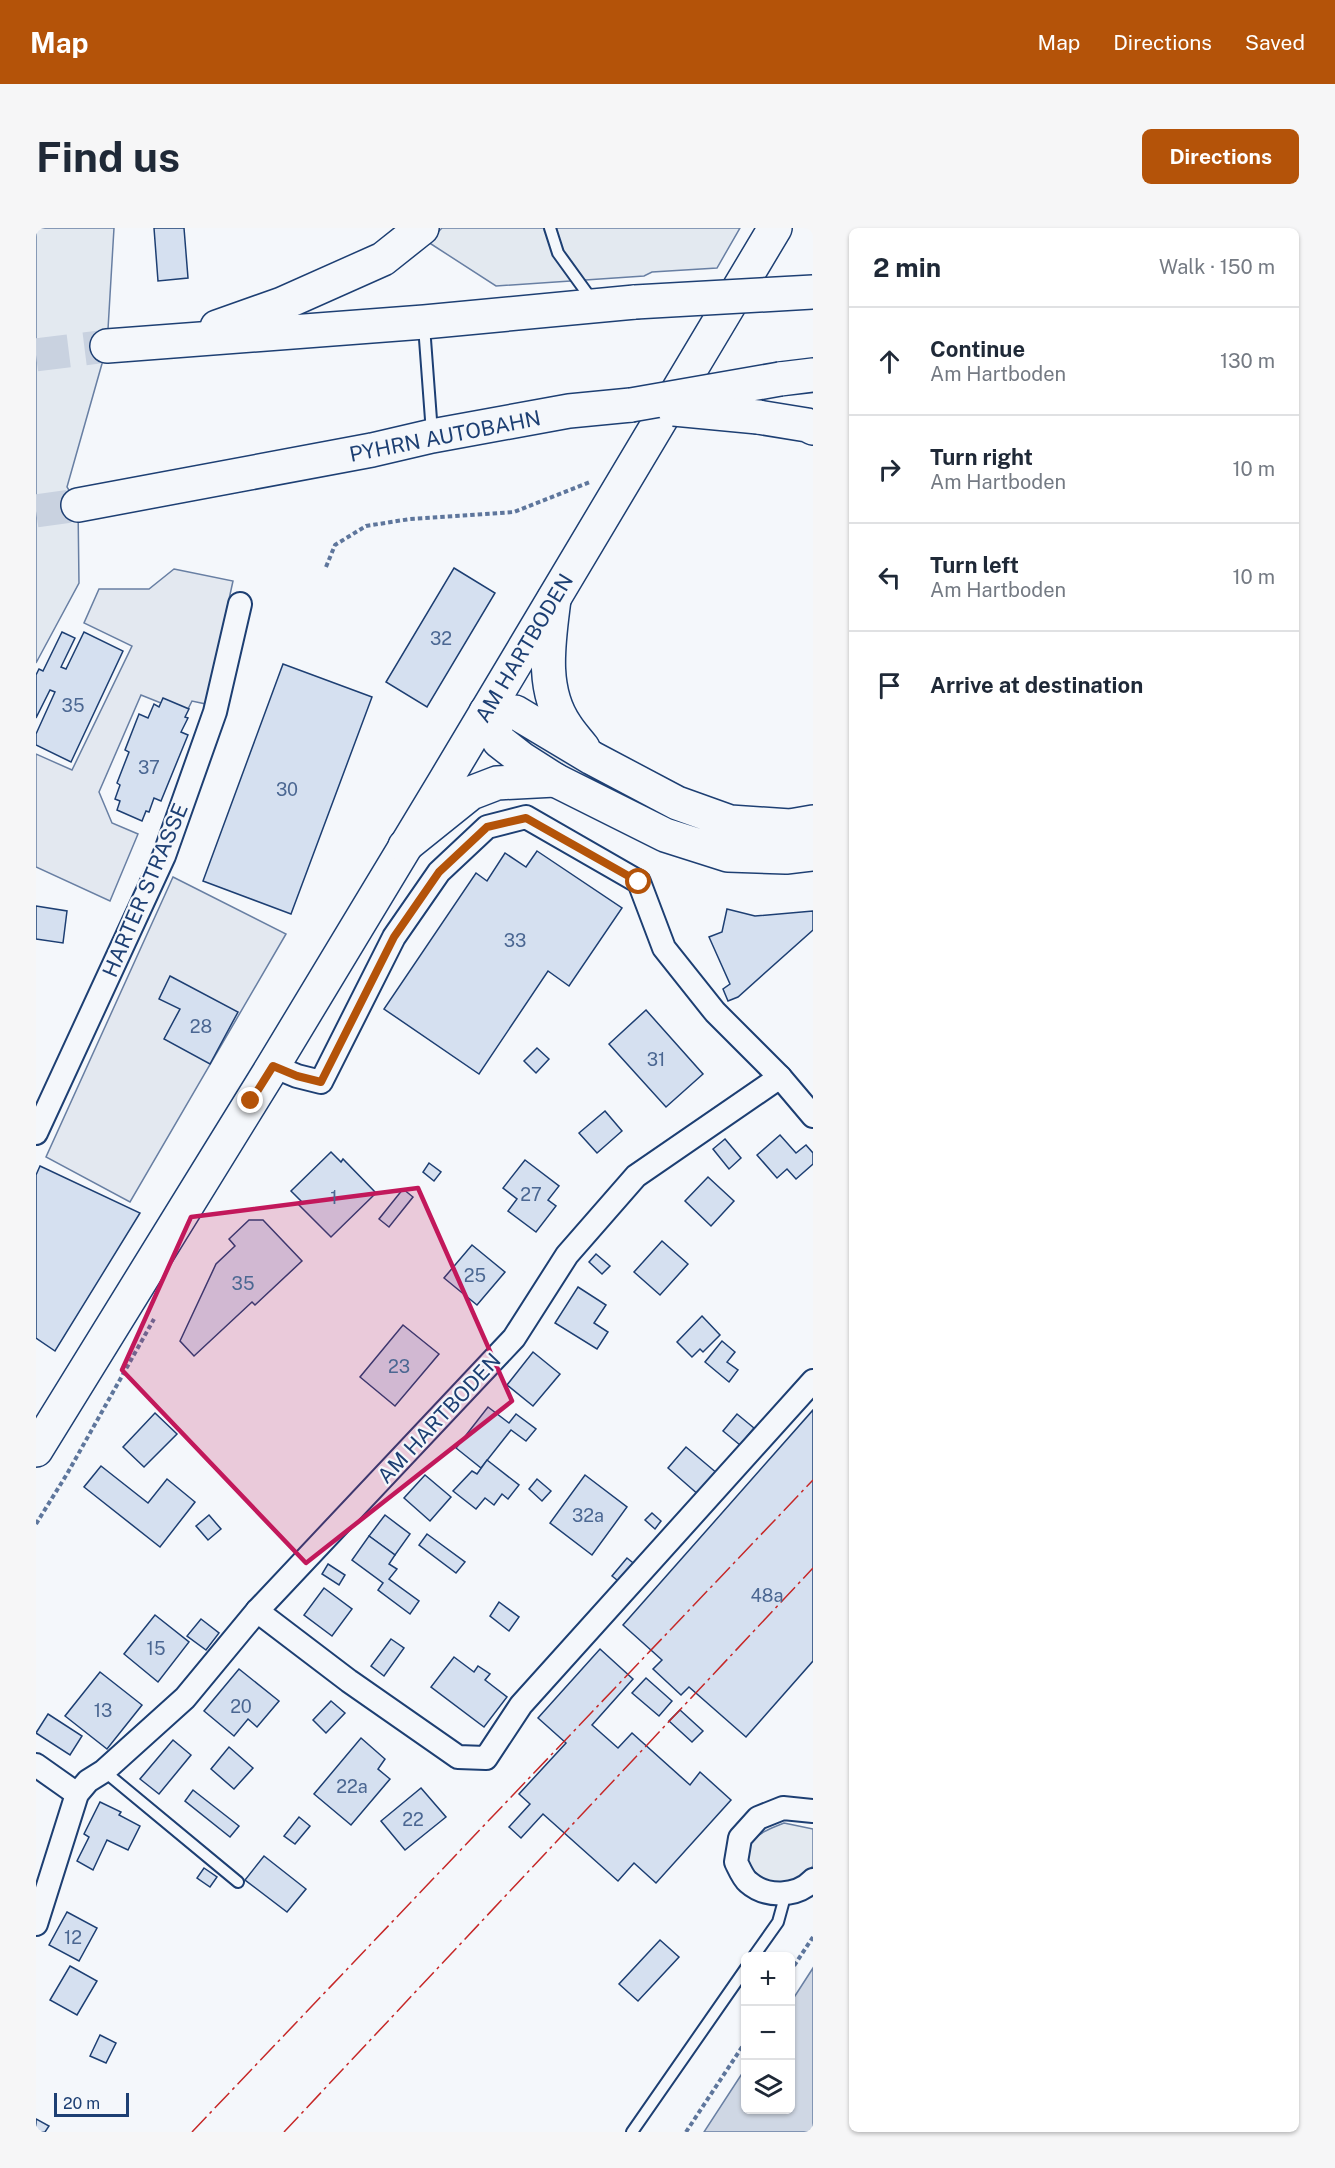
<!DOCTYPE html>
<meta charset="utf-8">
<style>
:root{--surface:#fff;--page:#f6f6f7;--text:#1f2937;--muted:#747a83;--line:#e0e1e3;--accent:#b45309}
body{margin:0;font-family:"Public Sans",sans-serif;background:var(--page);color:var(--text)}
.controls{position:absolute;right:18px;bottom:18px;display:grid;overflow:hidden;border-radius:9px;box-shadow:0 2px 4px #0004}
.controls button{width:54px;height:54px;display:grid;place-items:center;padding:0;border:0;border-bottom:2px solid var(--line);background:var(--surface);color:var(--text);font:30px sans-serif}
.scale{position:absolute;left:18px;bottom:15px;width:75px;box-sizing:border-box;padding-left:6px;border:3px solid #1d3f73;border-top:0;font-size:16px;line-height:21px;white-space:nowrap;color:#1d3f73;-webkit-text-stroke:4px #f4f7fb;paint-order:stroke}
.stop{position:absolute;width:18px;height:18px;margin:-14px;border:4px solid #b45309;border-radius:50%;background:#fff}
.stop.end{background:#b45309;border-color:#fff;box-shadow:0 2px 6px #0008}
.list{margin:0;padding:0;list-style:none}
h2{display:flex;justify-content:space-between;align-items:center;height:78px;margin:0;padding:0 24px;font-size:26px}
h2 small{font-size:20px;font-weight:400;color:var(--muted)}
.list li{display:grid;grid-template-columns:39px 1fr auto;gap:18px;align-items:center;box-sizing:border-box;height:108px;padding:0 24px;border-top:2px solid var(--line)}
.list b{display:block;font-size:22px;white-space:nowrap}
.list p{margin:0;font-size:20px;white-space:nowrap;color:var(--muted)}
.list em{font-size:20px;font-style:normal;color:var(--muted)}
.icon{flex:none;width:33px;height:33px;fill:none;stroke:currentColor;stroke-width:2;stroke-linecap:round;stroke-linejoin:round}
.map{position:relative;flex:none;width:777px;height:1904px;overflow:hidden;border-radius:9px}
header{display:flex;align-items:center;gap:36px;box-sizing:border-box;height:84px;padding:0 30px;background:var(--accent);color:#fff}
header strong{font-size:28px}
nav{display:flex;gap:33px;margin-inline-start:auto;font-size:21px}
.intro{display:flex;align-items:center;justify-content:space-between;box-sizing:border-box;height:144px;padding:0 36px}
h1{margin:0;font-size:42px}
.button{padding:15px 27px;border-radius:9px;background:var(--accent);color:#fff;font-size:21px;font-weight:700}
main{display:flex;gap:36px;padding:0 36px}
aside{flex:1;background:var(--surface);border-radius:9px;box-shadow:0 2px 4px #0004}
.map>svg:first-child{display:block}
.green{fill:#e3e9f0;stroke:#687fa3;stroke-width:1.5}
.parking{fill:#e3e8f0;stroke:#687fa3;stroke-width:1.5}
.water{fill:#cfd7e4;stroke:#687fa3;stroke-width:1.5}
.building{fill:#d5e0f0;stroke:#1d3f73;stroke-width:1.5}
.lines{fill:none;stroke-linecap:round;stroke-linejoin:round}
.motorway-tunnel{stroke:#c9d2e0;stroke-width:33;stroke-dasharray:33 16;stroke-linecap:butt}
.service-casing{stroke:#1d3f73;stroke-width:14}
.minor-casing{stroke:#1d3f73;stroke-width:26}
.primary-casing{stroke:#1d3f73;stroke-width:36}
.motorway-casing{stroke:#1d3f73;stroke-width:36}
.path{stroke:#5e769c;stroke-width:4;stroke-dasharray:4.5 3;stroke-linecap:butt}
.service{stroke:#f4f7fb;stroke-width:10}
.minor{stroke:#f4f7fb;stroke-width:22}
.primary{stroke:#f4f7fb;stroke-width:33}
.motorway{stroke:#f4f7fb;stroke-width:33}
.motorway-bridge-casing{stroke:#1d3f73;stroke-width:36;stroke-linecap:butt}
.motorway-bridge{stroke:#f4f7fb;stroke-width:33}
.power{stroke:#c62828;stroke-width:1.5;stroke-dasharray:21 4.5 3 4.5;stroke-linecap:butt}
.route{stroke:#b45309;stroke-width:8}
.marked{fill:#c2185b;fill-opacity:0.2;stroke:#c2185b;stroke-width:4.5;stroke-linejoin:round}
.labels{text-anchor:middle;dominant-baseline:central;stroke-width:4.5;stroke-linejoin:round;paint-order:stroke}
.number-label{font-size:18px;fill:#4b6792}
.street-label{font-size:21px;fill:#1d3f73;stroke:#f4f7fb}
</style>
<header>
<strong>Map</strong>
<nav><a>Map</a><a>Directions</a><a>Saved</a></nav>
</header>
<div class="intro"><h1>Find us</h1><a class="button">Directions</a></div>
<main>
<div class="map">
<svg width="777" height="1904" viewBox="0 0 777 1904">
<rect width="100%" height="100%" fill="#f4f7fb"/>
<g class="green">
<polygon points="0,0 78,0 71,118 31,259 42,277 43,355 0,435"/>
<polygon points="406,0 704,0 681,40 616,44 608,48 460,58 392,14"/>
<polygon points="477,500 669,599 677,609 615,585 496,521 477,510"/>
<path d="M748,1595l29,6v37c-8,8 -21,18 -33,18 -19,-1 -44,-23 -29,-42 9,-10 21,-14 33,-19z"/>
</g>
<g class="parking">
<polygon points="138,341 197,353 170,476 156,473 150,485 105,467 63,564 76,595 102,606 74,673 0,639 0,526 36,542 96,418 48,395 63,361 113,361"/>
<polygon points="137,649 250,706 94,974 10,929"/>
</g>
<polygon class="water" points="777,1740 777,1904 668,1904 709,1841 710,1882 754,1882 755,1774"/>
<g class="building">
<polygon points="118,0 148,0 152,50 122,53"/>
<polygon points="418,340 459,365 391,479 350,454"/>
<polygon points="26,404 39,410 25,439 30,441 48,404 87,423 35,534 0,517 0,506 19,464 14,462 0,490 0,447 3,441 7,443"/>
<polygon points="247,436 336,469 255,686 167,653"/>
<polygon points="127,470 153,481 149,489 152,490 145,504 152,507 125,573 118,570 113,584 110,583 106,593 81,582 84,573 79,571 84,557 81,555 93,524 89,522 103,486 112,490 118,476 123,479"/>
<polygon points="501,623 586,680 533,758 512,743 443,846 348,781 440,645 451,653 469,625 490,639"/>
<polygon points="0,678 31,683 27,715 0,711"/>
<polygon points="691,681 719,688 777,683 777,702 702,769 692,773 687,761 694,756 673,709 686,704"/>
<polygon points="134,748 202,784 174,836 128,811 144,781 123,771"/>
<polygon points="610,782 667,846 630,879 573,816"/>
<polygon points="501,820 513,831 500,845 488,833"/>
<polygon points="569,883 586,903 561,925 543,905"/>
<polygon points="744,907 760,925 770,917 777,925 777,936 760,951 751,941 741,950 721,927"/>
<polygon points="689,911 705,930 693,941 677,921"/>
<polygon points="295,924 305,934 307,931 340,965 295,1009 262,976 265,973 255,963"/>
<polygon points="489,932 523,958 512,972 520,978 500,1004 472,983 481,971 467,960"/>
<polygon points="393,935 405,944 398,953 387,944"/>
<polygon points="4,938 104,985 19,1123 0,1110 0,947"/>
<polygon points="672,949 698,973 675,998 649,973"/>
<polygon points="367,961 377,969 353,999 343,991"/>
<polygon points="213,992 227,992 266,1033 219,1077 216,1074 158,1128 144,1113 180,1036 199,1018 193,1011"/>
<polygon points="626,1013 652,1036 624,1067 598,1044"/>
<polygon points="436,1017 469,1044 441,1077 408,1050"/>
<polygon points="560,1026 574,1038 566,1046 553,1034"/>
<polygon points="542,1059 570,1077 558,1095 572,1104 561,1121 519,1095"/>
<polygon points="666,1088 684,1107 667,1124 664,1121 656,1129 641,1114"/>
<polygon points="367,1097 403,1126 359,1178 324,1149"/>
<polygon points="686,1113 699,1124 691,1134 702,1142 693,1154 669,1134"/>
<polygon points="497,1124 524,1146 497,1178 471,1157"/>
<polygon points="452,1179 473,1195 480,1186 500,1201 490,1213 475,1202 445,1240 420,1220"/>
<polygon points="777,1182 777,1433 710,1509 653,1459 645,1467 617,1441 626,1432 587,1397"/>
<polygon points="119,1185 141,1206 108,1239 87,1219"/>
<polygon points="701,1186 718,1200 704,1217 687,1203"/>
<polygon points="650,1219 682,1246 664,1268 632,1240"/>
<polygon points="451,1232 483,1257 472,1271 466,1266 458,1277 449,1270 440,1281 417,1263 436,1243 441,1246"/>
<polygon points="65,1238 112,1275 131,1251 159,1274 124,1319 48,1259"/>
<polygon points="389,1247 415,1269 394,1293 368,1270"/>
<polygon points="549,1247 591,1279 556,1327 514,1295"/>
<polygon points="501,1251 515,1263 506,1273 493,1261"/>
<polygon points="616,1285 625,1293 619,1301 609,1292"/>
<polygon points="173,1287 185,1301 172,1312 160,1298"/>
<polygon points="349,1287 374,1306 359,1327 333,1308"/>
<polygon points="391,1306 429,1334 420,1345 383,1317"/>
<polygon points="333,1308 359,1327 353,1336 361,1341 353,1351 383,1373 374,1386 342,1362 347,1355 316,1332"/>
<polygon points="591,1330 601,1338 586,1356 576,1348"/>
<polygon points="292,1336 309,1347 303,1357 286,1346"/>
<polygon points="288,1360 316,1381 296,1408 268,1387"/>
<polygon points="463,1374 483,1389 473,1403 454,1388"/>
<polygon points="119,1387 153,1414 122,1454 88,1426"/>
<polygon points="165,1391 183,1405 170,1422 151,1408"/>
<polygon points="355,1411 368,1420 348,1448 335,1438"/>
<polygon points="564,1421 597,1451 556,1497 582,1520 596,1505 654,1557 664,1544 695,1572 620,1655 598,1635 582,1653 507,1586 485,1610 473,1599 494,1576 483,1566 530,1515 502,1490"/>
<polygon points="418,1429 438,1444 442,1438 454,1446 449,1452 471,1469 448,1499 395,1459"/>
<polygon points="203,1441 243,1473 221,1499 212,1491 198,1508 168,1483"/>
<polygon points="64,1444 106,1477 71,1521 29,1488"/>
<polygon points="610,1450 636,1473 623,1488 596,1465"/>
<polygon points="295,1473 309,1485 290,1505 277,1492"/>
<polygon points="644,1482 667,1503 656,1514 633,1493"/>
<polygon points="12,1486 46,1508 34,1527 0,1505"/>
<polygon points="325,1510 349,1531 342,1541 354,1551 315,1597 278,1566"/>
<polygon points="137,1512 155,1527 123,1566 104,1551"/>
<polygon points="193,1519 217,1540 198,1561 175,1541"/>
<polygon points="385,1560 410,1589 369,1622 345,1593"/>
<polygon points="157,1562 203,1598 194,1609 149,1573"/>
<polygon points="64,1574 85,1584 83,1587 104,1598 92,1622 71,1612 57,1642 41,1633 53,1609 48,1606"/>
<polygon points="263,1589 274,1598 259,1616 248,1608"/>
<polygon points="228,1628 270,1661 251,1684 209,1652"/>
<polygon points="168,1640 181,1649 174,1659 161,1650"/>
<polygon points="31,1684 61,1700 43,1733 13,1717"/>
<polygon points="624,1712 643,1729 602,1773 583,1756"/>
<polygon points="34,1738 61,1753 41,1787 14,1772"/>
<polygon points="64,1807 80,1815 70,1835 54,1828"/>
<polygon points="0,1891 13,1898 9,1904 0,1904"/>
</g>
<g class="lines">
<g class="motorway-tunnel">
<polyline points="0,127 71,118"/>
<polyline points="0,283 42,277"/>
</g>
<g class="service-casing">
<g id="service">
<polyline points="514,0 522,25 556,72"/>
<polyline points="388,98 396,205"/>
<polyline points="68,1543 202,1654"/>
<polyline points="718,1728 742,1694 750,1665"/>
<polyline points="596,1904 710,1740"/>
</g>
</g>
<g class="minor-casing">
<g id="minor">
<polyline points="237,838 261,848 285,854 358,709 403,644 451,599 490,589 603,654 628,720 679,784 744,849 777,888"/>
<polyline points="0,905 128,628 179,484 204,376"/>
<polyline points="221,1383 313,1453 422,1529 450,1530 485,1477 777,1153"/>
<polyline points="0,1537 41,1566"/>
<path d="M777,1583l-30,-3 -25,10 -18,20 -4,24c3,6 7,16 12,20 18,16 49,15 65,-2"/>
<polyline points="0,1696 41,1566 52,1553 68,1543 149,1470 221,1383 478,1110 531,1027 600,948 744,849"/>
</g>
</g>
<g class="primary-casing">
<polyline id="primary" points="0,1222 237,838 409,553 739,0"/>
</g>
<g class="motorway-casing">
<g id="motorway">
<polyline points="181,99 246,76 347,31 386,0"/>
<polyline points="71,118 388,94 599,74"/>
<polyline points="744,151 777,147"/>
<polyline points="722,189 771,197 777,200"/>
<polyline points="42,277 336,222 396,208 533,183 595,177"/>
<path d="M518,371c-5,41 -14,90 12,127 5,8 11,14 17,22"/>
<polyline points="777,594 754,598 694,594 641,575 556,530 479,484 450,484 463,513 486,531 519,552 629,607 692,627 750,629 777,626"/>
<polyline points="369,618 435,565 461,555 519,552"/>
</g>
</g>
<g class="path">
<polyline points="290,339 299,317 330,298 374,291 478,284 554,254"/>
<polyline points="0,1296 31,1246 118,1091"/>
<polyline points="754,1744 777,1709"/>
<polyline points="650,1904 710,1813"/>
</g>
<use href="#service" class="service"/>
<use href="#minor" class="minor"/>
<use href="#primary" class="primary"/>
<use href="#motorway" class="motorway"/>
<g class="motorway-bridge-casing">
<g id="motorway-bridge">
<polyline points="599,74 777,64"/>
<polyline points="595,177 744,151"/>
<polyline points="638,181 722,189"/>
</g>
</g>
<use href="#motorway-bridge" class="motorway-bridge"/>
<g class="power">
<polyline points="156,1904 777,1252"/>
<polyline points="248,1904 777,1340"/>
</g>
</g>
<g class="lines">
<polyline class="route" points="215,873 237,838 261,848 285,854 358,709 403,644 451,599 490,590 603,654"/>
</g>
<path class="marked" d="M382,960l94,213 -206,162 -184,-193 69,-153z"/>
<g class="labels">
<g class="number-label">
<text x="405" y="410">32</text>
<text x="37" y="477">35</text>
<text x="113" y="539">37</text>
<text x="251" y="561">30</text>
<text x="479" y="712">33</text>
<text x="165" y="798">28</text>
<text x="620" y="831">31</text>
<text x="495" y="966">27</text>
<text x="298" y="969">1</text>
<text x="439" y="1047">25</text>
<text x="207" y="1055">35</text>
<text x="363" y="1138">23</text>
<text x="552" y="1287">32a</text>
<text x="731" y="1367">48a</text>
<text x="120" y="1420">15</text>
<text x="205" y="1478">20</text>
<text x="67" y="1482">13</text>
<text x="316" y="1558">22a</text>
<text x="377" y="1591">22</text>
<text x="37" y="1709">12</text>
</g>
<g class="street-label">
<text transform="translate(409 208) rotate(-11)">PYHRN AUTOBAHN</text>
<text transform="translate(488 420) rotate(-59)">AM HARTBODEN</text>
<text transform="translate(109 662) rotate(-67)">HARTER STRASSE</text>
<text transform="translate(403 1190) rotate(-47)">AM HARTBODEN</text>
</g>
</g>
</svg>
<div class="controls">
<button>+</button>
<button>−</button>
<button><svg class="icon" aria-label="layers" viewBox="0 0 24 24"><path d="M12 4l9 5-9 5-9-5zM3 14l9 5 9-5"/></svg></button>
</div>
<div class="scale">20 m</div>
<div class="stop" style="left:603px;top:654px"></div>
<div class="stop end" style="left:215px;top:873px"></div>
</div>
<aside>
<h2>2 min<small>Walk · 150 m</small></h2>
<ul class="list">
<li><svg class="icon" aria-label="ahead" viewBox="0 0 24 24"><path d="M12 20V5M6 11l6-6 6 6"/></svg><div><b>Continue</b><p>Am Hartboden</p></div><em>130 m</em></li>
<li><svg class="icon" aria-label="right" viewBox="0 0 24 24"><path d="M7 20v-9h11M14 6l5 5-5 5"/></svg><div><b>Turn right</b><p>Am Hartboden</p></div><em>10 m</em></li>
<li><svg class="icon" aria-label="left" viewBox="0 0 24 24"><path d="M17 20v-9H6M10 6l-5 5 5 5"/></svg><div><b>Turn left</b><p>Am Hartboden</p></div><em>10 m</em></li>
<li><svg class="icon" aria-label="arrive" viewBox="0 0 24 24"><path d="M6 21V4h12l-3 4 3 4H6"/></svg><div><b>Arrive at destination</b></div></li>
</ul>
</aside>
</main>
